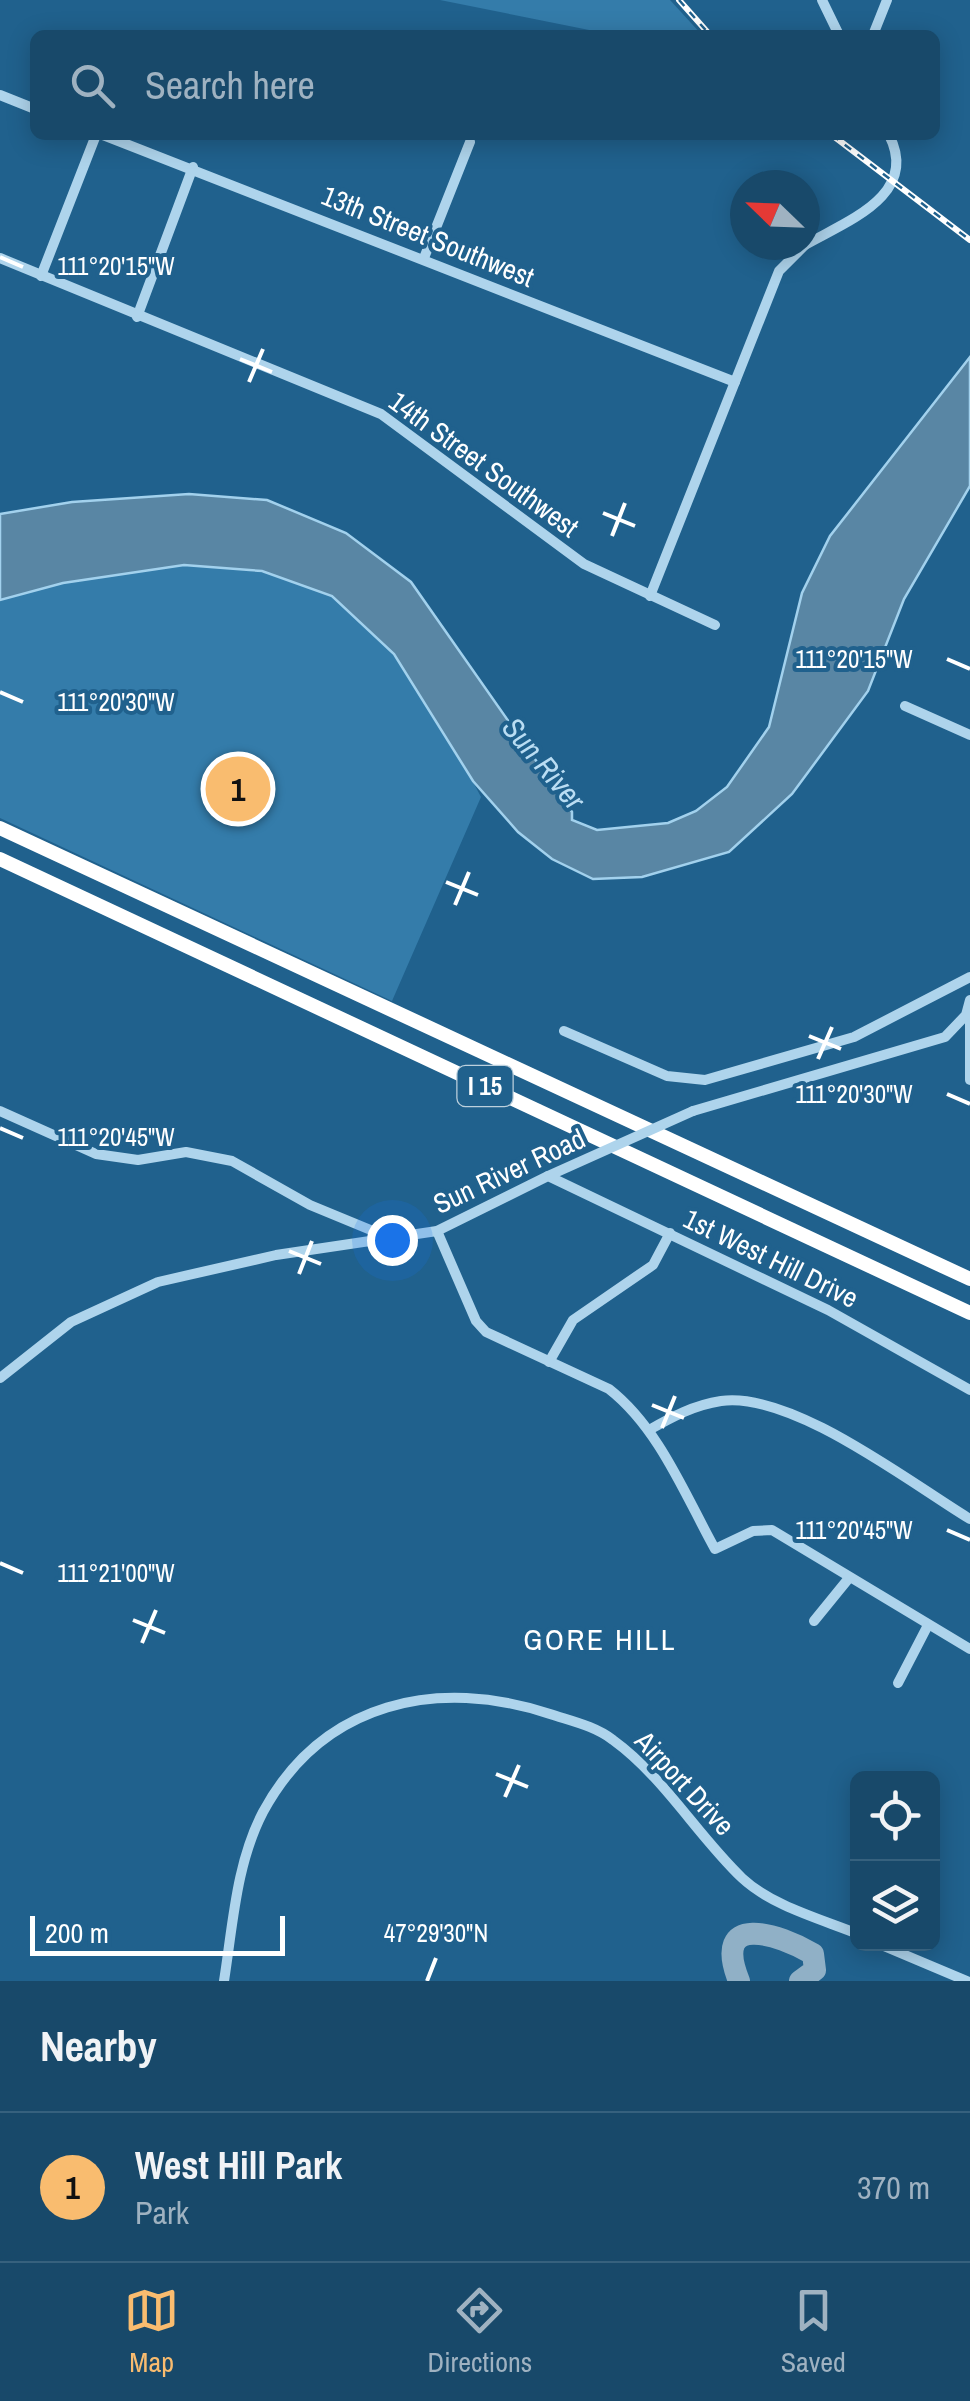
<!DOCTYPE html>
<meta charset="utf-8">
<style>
:root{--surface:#18496a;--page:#215070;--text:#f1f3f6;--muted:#9fb2c1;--line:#36617e;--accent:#f9bc6f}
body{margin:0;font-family:"Archivo Narrow",sans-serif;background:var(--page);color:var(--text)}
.controls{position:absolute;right:30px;bottom:30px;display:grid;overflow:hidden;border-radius:15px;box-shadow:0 5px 25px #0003}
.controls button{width:90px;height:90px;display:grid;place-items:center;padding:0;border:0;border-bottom:2px solid var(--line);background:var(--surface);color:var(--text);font:50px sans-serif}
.compass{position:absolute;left:730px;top:170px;width:90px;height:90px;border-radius:50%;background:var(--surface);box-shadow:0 5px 25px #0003;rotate:293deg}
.scale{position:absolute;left:30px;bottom:25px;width:255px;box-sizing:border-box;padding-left:10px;border:5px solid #fff;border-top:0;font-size:28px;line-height:35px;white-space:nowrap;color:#fff;-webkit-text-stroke:8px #20618d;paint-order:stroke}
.you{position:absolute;left:392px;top:1240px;width:35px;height:35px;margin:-25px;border:8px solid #fff;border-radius:50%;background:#1a73e8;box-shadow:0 0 0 15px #1a73e833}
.badge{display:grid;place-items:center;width:65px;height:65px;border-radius:50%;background:var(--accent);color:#111;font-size:32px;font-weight:700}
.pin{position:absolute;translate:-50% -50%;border:5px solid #fff;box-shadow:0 2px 10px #0006}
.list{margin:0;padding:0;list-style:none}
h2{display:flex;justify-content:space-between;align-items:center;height:130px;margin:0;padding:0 40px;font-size:42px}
h2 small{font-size:32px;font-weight:400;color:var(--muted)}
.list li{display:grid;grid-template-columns:65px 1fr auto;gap:30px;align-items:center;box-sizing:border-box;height:150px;padding:0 40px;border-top:2px solid var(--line)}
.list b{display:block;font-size:38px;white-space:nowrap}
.list p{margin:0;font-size:32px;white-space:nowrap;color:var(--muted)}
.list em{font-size:32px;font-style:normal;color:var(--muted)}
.icon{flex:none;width:55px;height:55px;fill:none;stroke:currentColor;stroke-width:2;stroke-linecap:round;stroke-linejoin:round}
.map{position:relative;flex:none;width:970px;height:1981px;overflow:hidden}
.search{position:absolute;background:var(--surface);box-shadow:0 5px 25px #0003;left:30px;right:30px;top:30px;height:110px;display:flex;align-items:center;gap:25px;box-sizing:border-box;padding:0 35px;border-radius:15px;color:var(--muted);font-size:38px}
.sheet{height:280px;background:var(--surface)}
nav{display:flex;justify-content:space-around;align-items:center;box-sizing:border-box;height:140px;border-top:2px solid var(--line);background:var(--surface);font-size:28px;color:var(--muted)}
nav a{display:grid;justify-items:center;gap:5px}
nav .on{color:var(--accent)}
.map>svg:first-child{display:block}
.green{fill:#347caa}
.water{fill:#5986a4;stroke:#a2d1ed;stroke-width:2.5}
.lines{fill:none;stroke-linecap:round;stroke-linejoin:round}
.taxiway{stroke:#90b0c6;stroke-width:22}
.minor{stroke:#aed4ec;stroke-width:10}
.highway{stroke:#fff;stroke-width:14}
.rail-casing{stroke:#fff;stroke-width:6}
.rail{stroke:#20618d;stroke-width:2.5;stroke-dasharray:8;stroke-linecap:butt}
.minor-bridge{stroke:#aed4ec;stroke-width:10}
.ticks{fill:none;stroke:#fff;stroke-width:4}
.labels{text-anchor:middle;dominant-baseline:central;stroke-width:8;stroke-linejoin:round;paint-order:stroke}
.shield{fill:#20618d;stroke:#bcd0dd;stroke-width:2.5}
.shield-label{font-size:25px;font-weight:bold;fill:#fff}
.street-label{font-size:28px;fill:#fff;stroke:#20618d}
.water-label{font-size:30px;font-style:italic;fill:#baddf3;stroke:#20618d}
.neighbourhood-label{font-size:30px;letter-spacing:2.5px;fill:#fff;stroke:#20618d}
.ticks-label{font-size:25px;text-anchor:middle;fill:#fff;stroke:#20618d;stroke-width:8;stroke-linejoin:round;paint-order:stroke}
</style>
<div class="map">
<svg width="970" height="1981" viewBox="0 0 970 1981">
<rect width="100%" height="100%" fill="#20618d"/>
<g class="green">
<polygon points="440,0 670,0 702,35 614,35"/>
<path d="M184,565c49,4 104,5 148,31 58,35 118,141 149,201l-89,204 -392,-183v-218l63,-17z"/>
</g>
<polygon class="water" points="970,357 970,486 904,599 868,691 792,794 729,852 642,877 593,879 552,859 518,832 473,781 394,654 332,596 262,571 184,565 63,583 0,600 0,514 72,502 189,494 267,500 346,533 411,582 572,812 572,820 597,830 668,823 696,811 727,787 769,727 802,593 830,536"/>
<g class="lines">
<path class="taxiway" d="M739,1981c-28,-70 40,-47 74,-27l2,16 -15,11"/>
<g class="minor">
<polyline points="822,0 839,35"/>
<polyline points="873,35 887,0"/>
<polyline points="0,95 35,109"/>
<polyline points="103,135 735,382"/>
<path d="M805,245c42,-24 115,-50 84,-110"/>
<polyline points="0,258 381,414 584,564 715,625"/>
<polyline points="424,258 470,142"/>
<polyline points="41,276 96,135"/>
<polyline points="137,317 193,167"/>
<polyline points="650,596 779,271 805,245"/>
<polyline points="905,706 970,735"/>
<polyline points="970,1017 970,1080"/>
<polyline points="564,1031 667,1076 705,1080 854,1037 970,977"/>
<polyline points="0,1111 96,1154 138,1160 186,1152 232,1161 310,1205 390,1238"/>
<polyline points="693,1111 945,1037 966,1015 970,1000"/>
<path d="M437,1231l39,90 10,11 123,57c50,39 76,106 106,160l38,-18 19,-1 198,119"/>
<polyline points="549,1362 573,1320 653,1265 670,1233"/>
<polyline points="0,1378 71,1322 158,1282 276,1255 437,1231 548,1176 828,1310 970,1390"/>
<path d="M649,1430c23,-13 45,-25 72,-29 71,-10 188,81 249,118"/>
<polyline points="814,1621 849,1578"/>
<polyline points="898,1683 927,1627"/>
<polyline points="879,1944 967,1981"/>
<path d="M224,1981c9,-57 12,-117 39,-169 60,-111 175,-135 287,-98 21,7 45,12 63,26 51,37 84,95 129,138 30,28 79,41 116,56"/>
</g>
<g class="highway">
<polyline points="0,828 970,1279"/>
<polyline points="0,859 970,1313"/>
</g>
<g class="rail-casing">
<g id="rail">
<polyline points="679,0 710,35"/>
<polyline points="832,135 970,240"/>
</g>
</g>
<use href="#rail" class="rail"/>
<polyline class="minor-bridge" points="548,1176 693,1111"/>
</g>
<path class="ticks" d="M0,257l23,10M240,359l32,13M249,382l14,-33M603,513l32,13M612,536l13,-33M947,659l23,10M0,692l23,10M446,882l32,13M455,905l14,-33M809,1036l32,13M818,1059l14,-32M947,1094l23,10M0,1128l23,10M289,1251l32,13M299,1274l13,-33M652,1405l32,13M662,1428l13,-32M947,1530l23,10M0,1563l23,10M133,1620l32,13M142,1643l14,-33M496,1774l32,13M505,1797l14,-32M427,1981l9,-23"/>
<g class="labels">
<rect class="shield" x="457.5" y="1066" width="55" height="40" rx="8"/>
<g class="shield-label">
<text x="485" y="1086">I 15</text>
</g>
<g class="street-label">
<text transform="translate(428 236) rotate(22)">13th Street Southwest</text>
<text transform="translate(484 464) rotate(36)">14th Street Southwest</text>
<text transform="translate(509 1171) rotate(-25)">Sun River Road</text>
<text transform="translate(771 1258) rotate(26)">1st West Hill Drive</text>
<text transform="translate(685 1783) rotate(47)">Airport Drive</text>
</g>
<g class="water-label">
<text transform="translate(544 763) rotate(50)">Sun River</text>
</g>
<g class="neighbourhood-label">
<text x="600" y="1639">GORE HILL</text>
</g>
</g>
<g class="ticks-label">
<text x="116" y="275">111°20'15"W</text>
<text x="854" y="668">111°20'15"W</text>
<text x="116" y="711">111°20'30"W</text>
<text x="854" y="1103">111°20'30"W</text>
<text x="116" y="1146">111°20'45"W</text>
<text x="854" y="1539">111°20'45"W</text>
<text x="116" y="1582">111°21'00"W</text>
<text x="436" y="1942">47°29'30"N</text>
</g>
</svg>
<div class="controls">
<button><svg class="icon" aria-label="locate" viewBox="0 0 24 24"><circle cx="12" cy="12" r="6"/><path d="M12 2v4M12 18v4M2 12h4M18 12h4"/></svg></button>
<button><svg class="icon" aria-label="layers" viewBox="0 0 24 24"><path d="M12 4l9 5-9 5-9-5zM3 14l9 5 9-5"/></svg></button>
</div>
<svg class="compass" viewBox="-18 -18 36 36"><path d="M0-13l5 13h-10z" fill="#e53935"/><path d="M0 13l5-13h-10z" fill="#9fb2c1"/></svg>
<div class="scale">200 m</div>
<div class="you"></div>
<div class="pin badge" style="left:238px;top:789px">1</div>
<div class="search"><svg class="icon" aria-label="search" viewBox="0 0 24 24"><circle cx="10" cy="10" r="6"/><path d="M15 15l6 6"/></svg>Search here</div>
</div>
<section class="sheet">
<h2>Nearby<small></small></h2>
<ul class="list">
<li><span class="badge">1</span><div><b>West Hill Park</b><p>Park</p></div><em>370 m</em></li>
</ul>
</section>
<nav>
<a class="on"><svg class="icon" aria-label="map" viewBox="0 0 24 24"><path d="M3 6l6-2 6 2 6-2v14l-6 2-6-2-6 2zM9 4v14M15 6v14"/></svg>Map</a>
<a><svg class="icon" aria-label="directions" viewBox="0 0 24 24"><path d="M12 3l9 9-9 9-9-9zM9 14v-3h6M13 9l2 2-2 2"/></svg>Directions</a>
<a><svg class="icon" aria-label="saved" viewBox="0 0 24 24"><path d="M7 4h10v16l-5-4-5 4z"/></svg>Saved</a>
</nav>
